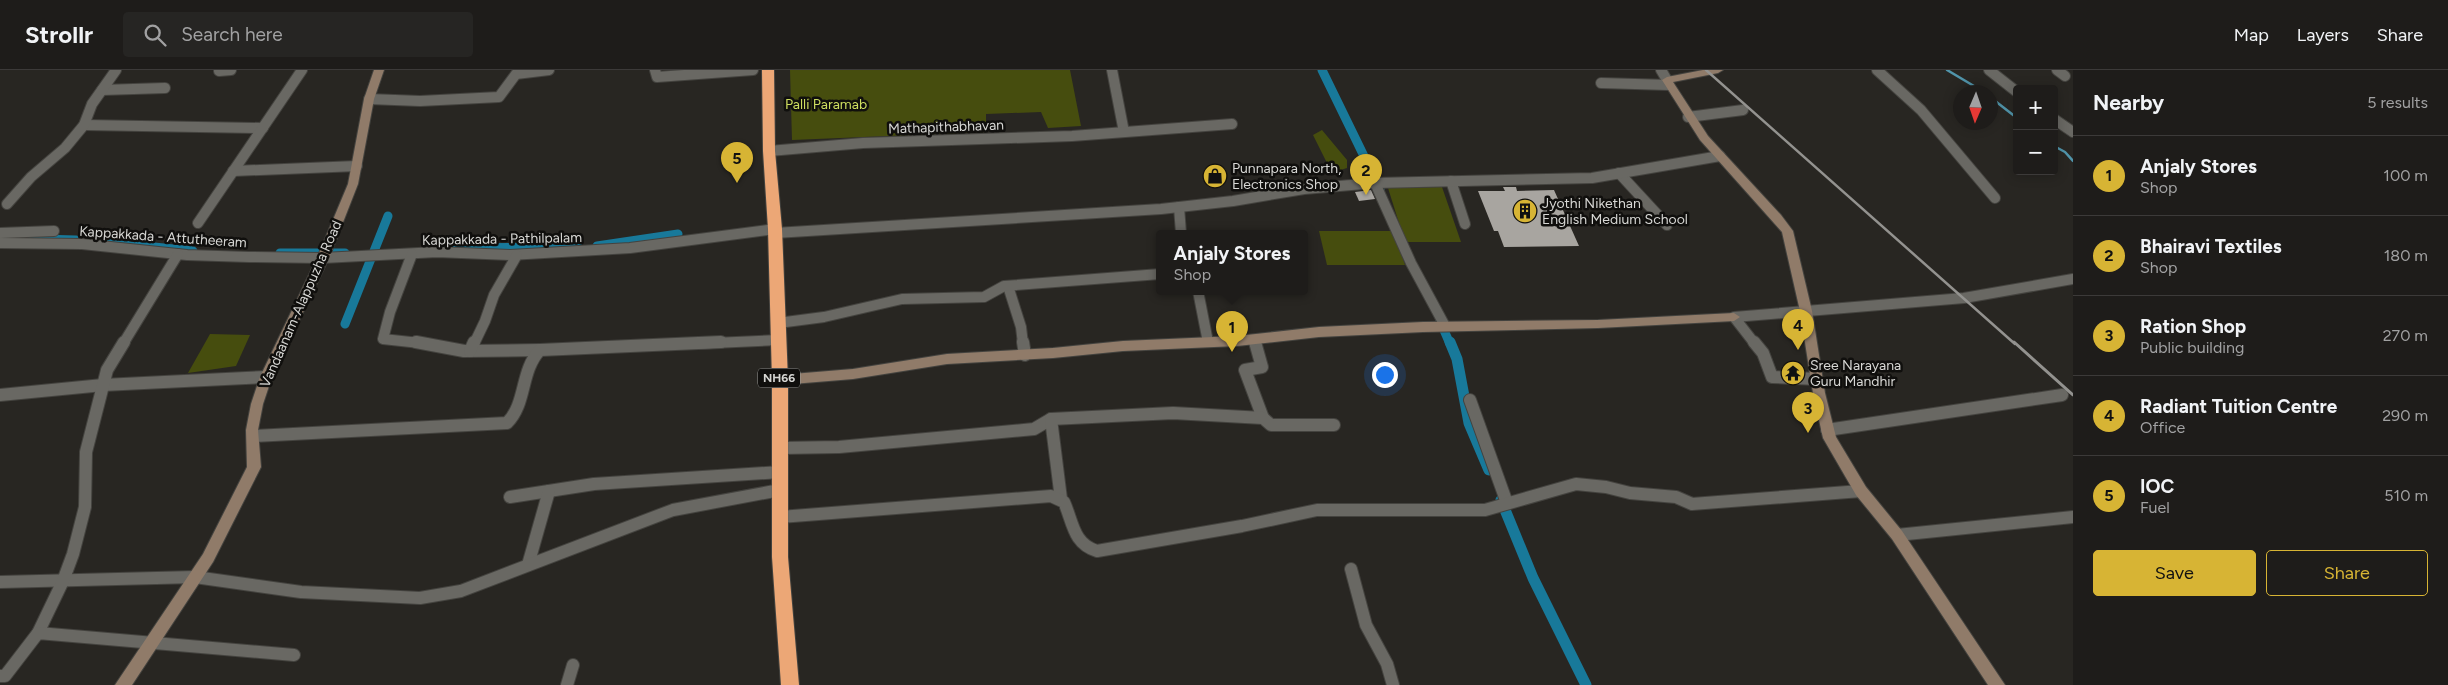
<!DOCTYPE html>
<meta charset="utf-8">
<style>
:root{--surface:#1e1c1a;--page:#262523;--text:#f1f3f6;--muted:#a1a1a2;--line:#3c3a39;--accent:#d7b434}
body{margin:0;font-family:Figtree,sans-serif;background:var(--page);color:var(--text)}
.controls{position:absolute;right:15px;top:15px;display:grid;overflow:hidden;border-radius:5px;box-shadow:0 2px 12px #0003}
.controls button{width:45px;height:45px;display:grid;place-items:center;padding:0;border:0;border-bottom:1px solid var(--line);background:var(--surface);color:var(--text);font:25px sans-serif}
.compass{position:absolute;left:1953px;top:15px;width:45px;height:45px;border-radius:50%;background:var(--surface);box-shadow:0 2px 12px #0003;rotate:182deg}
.you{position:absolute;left:1384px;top:304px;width:18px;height:18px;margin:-12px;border:4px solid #fff;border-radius:50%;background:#1a73e8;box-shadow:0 0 0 8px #1a73e833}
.badge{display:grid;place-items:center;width:32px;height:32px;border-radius:50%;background:var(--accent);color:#111;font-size:16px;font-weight:700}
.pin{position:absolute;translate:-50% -41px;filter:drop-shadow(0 1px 2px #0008)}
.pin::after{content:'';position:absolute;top:26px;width:18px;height:15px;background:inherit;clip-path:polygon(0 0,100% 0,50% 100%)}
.popup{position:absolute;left:1156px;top:160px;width:152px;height:65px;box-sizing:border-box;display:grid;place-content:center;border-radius:5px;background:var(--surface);filter:drop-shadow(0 1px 4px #0005);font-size:16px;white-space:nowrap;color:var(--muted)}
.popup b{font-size:19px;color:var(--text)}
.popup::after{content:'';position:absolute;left:50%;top:100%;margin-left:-10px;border:10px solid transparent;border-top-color:var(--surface)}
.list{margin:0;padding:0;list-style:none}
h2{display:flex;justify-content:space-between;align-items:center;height:65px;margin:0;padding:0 20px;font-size:21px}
h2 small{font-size:16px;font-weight:400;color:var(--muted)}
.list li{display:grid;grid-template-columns:32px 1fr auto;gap:15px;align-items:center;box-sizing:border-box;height:80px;padding:0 20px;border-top:1px solid var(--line)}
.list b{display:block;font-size:19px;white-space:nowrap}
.list p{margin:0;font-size:16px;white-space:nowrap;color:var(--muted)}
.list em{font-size:16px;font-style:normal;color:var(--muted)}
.actions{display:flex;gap:10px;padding:15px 20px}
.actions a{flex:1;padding:11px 0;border:1px solid var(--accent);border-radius:5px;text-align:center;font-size:18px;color:var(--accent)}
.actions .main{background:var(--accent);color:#111}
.icon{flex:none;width:28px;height:28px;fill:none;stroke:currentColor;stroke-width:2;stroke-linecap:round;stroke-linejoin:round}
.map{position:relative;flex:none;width:2073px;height:615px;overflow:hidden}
header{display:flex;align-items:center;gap:30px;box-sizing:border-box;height:70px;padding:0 25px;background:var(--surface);border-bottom:1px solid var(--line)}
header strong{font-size:24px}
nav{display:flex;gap:28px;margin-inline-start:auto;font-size:18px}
.search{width:350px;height:45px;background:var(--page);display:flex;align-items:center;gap:12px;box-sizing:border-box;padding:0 18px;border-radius:5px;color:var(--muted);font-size:19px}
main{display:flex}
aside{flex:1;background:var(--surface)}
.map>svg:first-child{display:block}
.green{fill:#464d0e}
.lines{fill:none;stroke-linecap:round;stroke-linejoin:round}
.stream{stroke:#5195ab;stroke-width:2.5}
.canal-far1{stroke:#18799a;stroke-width:9}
.canal{stroke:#18799a;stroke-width:11}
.building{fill:#a8a5a0}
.street-far1-casing{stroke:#44433f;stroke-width:12}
.street-casing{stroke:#44433f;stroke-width:14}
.secondary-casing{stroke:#44433f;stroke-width:2}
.highway-casing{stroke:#44433f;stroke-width:2}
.street-far1{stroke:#696863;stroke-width:10}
.street{stroke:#696863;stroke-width:12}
.secondary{fill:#907b69;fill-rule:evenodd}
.highway{fill:#eca776;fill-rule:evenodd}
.rail-far1{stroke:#93928f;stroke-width:2.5}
.rail{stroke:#93928f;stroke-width:3}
.labels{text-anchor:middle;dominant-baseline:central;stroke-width:5;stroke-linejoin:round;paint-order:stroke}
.shield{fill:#100f0d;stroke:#9b9b98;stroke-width:1}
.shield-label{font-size:12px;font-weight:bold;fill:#d7d7d4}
.park-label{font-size:14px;fill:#cede60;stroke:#100f0d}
.street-label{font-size:14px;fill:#d7d7d4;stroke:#100f0d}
.poi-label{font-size:14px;fill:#d7d7d4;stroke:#100f0d;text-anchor:start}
</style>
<header>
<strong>Strollr</strong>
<div class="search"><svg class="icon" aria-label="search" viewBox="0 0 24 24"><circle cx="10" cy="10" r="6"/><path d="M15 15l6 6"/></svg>Search here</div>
<nav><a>Map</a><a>Layers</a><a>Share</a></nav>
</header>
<main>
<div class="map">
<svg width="2073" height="615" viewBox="0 0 2073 615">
<rect width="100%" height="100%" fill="#282622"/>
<g class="green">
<polygon points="790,0 1070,0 1081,56 1048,58 1041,42 986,44 986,62 792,70"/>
<polygon points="1322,60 1347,90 1347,98 1334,102 1325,101 1326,91 1313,65"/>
<polygon points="1442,117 1461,172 1405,172 1388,118"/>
<polygon points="1319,161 1394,161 1405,195 1327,195"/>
<polygon points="210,264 250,265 236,296 188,303"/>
</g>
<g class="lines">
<g class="stream">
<polyline points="1947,0 1984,22"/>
<polyline points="1990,27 2017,48"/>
<polyline points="2054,76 2065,82 2073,91"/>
</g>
<g class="canal-far1">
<polyline points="1322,0 1380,119"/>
<polyline points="0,168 76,170"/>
<polyline points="105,172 193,181"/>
<polyline points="597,176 678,164"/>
<polyline points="435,178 578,177"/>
<polyline points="280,183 345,183"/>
<polyline points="1440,251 1450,274"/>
<polyline points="345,254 388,146"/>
</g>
<g class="canal">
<polyline points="1450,272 1457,289 1469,353 1489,400"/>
<polyline points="1501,430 1533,508 1586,615"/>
</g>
</g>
<g class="building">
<polygon points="1503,117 1516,117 1517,121 1554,120 1579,176 1504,177 1498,161 1494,161 1478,121 1505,121"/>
<polygon points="1371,120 1375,129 1359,131 1355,122"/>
</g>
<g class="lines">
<g class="street-far1-casing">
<g id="street-far1">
<polyline points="655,0 657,7 753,0"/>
<polyline points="1112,0 1124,62"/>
<polyline points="1661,0 1667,10"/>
<polyline points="1877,0 1921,40 1995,128"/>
<polyline points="1989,0 2017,22"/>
<polyline points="2057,0 2065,6"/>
<polyline points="219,1 231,0"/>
<polyline points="1601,13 1669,15"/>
<polyline points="102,20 165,18"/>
<polyline points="369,29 420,31 499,27 516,4 549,0"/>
<polyline points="1688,47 1743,40"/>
<polyline points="2054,49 2073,62"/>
<polyline points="84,55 263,58"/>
<polyline points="769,81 863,73 1072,66 1232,54"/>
<polyline points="233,101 357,96"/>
<polyline points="1619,103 1667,155"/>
<polyline points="1451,111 1465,154"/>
<polyline points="1375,113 1411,193 1445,256"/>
<polyline points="7,134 31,107 65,78 84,55 92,34 116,0"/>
<polyline points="1179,137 1181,163"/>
<polyline points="198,153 302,0"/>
<polyline points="0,163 54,161"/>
<polyline points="775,163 1161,139 1233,131 1304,119 1375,113 1592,108 1720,86"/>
<polyline points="0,173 82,174 187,185 249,187 323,188 437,182 510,185 630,178 775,159"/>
<polyline points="412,184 390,242 383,269 429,274"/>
<polyline points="1008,216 1021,257 1023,274"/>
<polyline points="1198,221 1208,272"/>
<polyline points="778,253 824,247 902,229 984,227 1004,216 1160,204"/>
<polyline points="1254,270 1255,274"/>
<polyline points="123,274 178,184"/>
<polyline points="474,274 485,251 494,225 517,185"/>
<polyline points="691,274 778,270"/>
<polyline points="1755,274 1734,247 1964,228 2073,209"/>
</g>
</g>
<g class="street-casing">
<g id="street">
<polyline points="416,272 464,281 540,280"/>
<polyline points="1023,272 1025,285"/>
<polyline points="1255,272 1262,297 1245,300 1263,348"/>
<polyline points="1754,272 1763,283 1772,307 1817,309"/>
<polyline points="470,281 474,272"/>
<polyline points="0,325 103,315 266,307"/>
<polyline points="1470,330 1507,433"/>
<polyline points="1827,360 2062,325"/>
<path d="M253,366l254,-13c20,-20 13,-52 33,-73l181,-8"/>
<polyline points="780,378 839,377 1034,359 1051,349"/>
<polyline points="510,427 594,414 780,402"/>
<polyline points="1061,429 1051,349 1173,343 1263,348 1271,355 1334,355"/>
<path d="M780,447l271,-21 13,6c9,20 9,42 33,49l145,-25 75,-16h168l91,-26 30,3 24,6 46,4 16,7 169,-13"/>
<polyline points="1897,465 2073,447"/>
<polyline points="528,495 549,421"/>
<polyline points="1351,499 1366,555 1387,594 1393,615"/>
<polyline points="0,512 195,507 301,522 420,528 461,521 673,440 780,420"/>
<polyline points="38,563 63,511 73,484 85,437 86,382 107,300 124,272"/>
<polyline points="0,606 5,606 38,563 294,585"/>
<polyline points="567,615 573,595"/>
</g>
</g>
<g class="secondary-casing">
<g id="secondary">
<polygon points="374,0 384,0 374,29 358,114 329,188 272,307 263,334 258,360 261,397 213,492 132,615 115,615 203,484 247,397 246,360 251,334 260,307 317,188 348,114 364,29"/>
<polygon points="1703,0 1723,0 1718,3 1673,12 1708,66 1781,145 1793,161 1812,241 1825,323 1836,367 1866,417 1902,461 2005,615 1988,615 1892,469 1856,425 1823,368 1813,323 1800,241 1782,162 1700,70 1662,10 1667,7"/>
<polygon points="1734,243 1740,247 1734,251 1598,258 1423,262 1319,267 1237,276 1123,281 1053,288 947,294 853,309 780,315 776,313 774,310 776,307 780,305 853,299 947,284 1053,278 1123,271 1237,266 1319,257 1423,252 1598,250"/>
</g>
</g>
<g class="highway-casing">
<polygon id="highway" points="762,0 774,0 775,81 782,159 788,310 788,487 799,615 781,615 772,487 772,310 768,159 763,81"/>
</g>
<use href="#street-far1" class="street-far1"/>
<use href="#street" class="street"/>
<use href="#secondary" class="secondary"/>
<use href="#highway" class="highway"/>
<polyline class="rail-far1" points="1706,0 2015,274"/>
<polyline class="rail" points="2014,272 2073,325"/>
</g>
<defs>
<g id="shop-disc" transform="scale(1.25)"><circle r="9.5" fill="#d7b434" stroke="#100f0d"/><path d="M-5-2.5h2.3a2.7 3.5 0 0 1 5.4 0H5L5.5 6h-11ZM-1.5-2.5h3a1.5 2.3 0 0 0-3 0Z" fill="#111"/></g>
<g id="building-disc" transform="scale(1.25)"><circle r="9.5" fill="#d7b434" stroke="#100f0d"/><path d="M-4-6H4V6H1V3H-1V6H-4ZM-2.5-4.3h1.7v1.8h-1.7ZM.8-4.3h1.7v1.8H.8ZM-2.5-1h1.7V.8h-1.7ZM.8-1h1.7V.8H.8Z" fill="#111"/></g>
<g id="temple-disc" transform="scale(1.25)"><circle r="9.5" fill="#d7b434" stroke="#100f0d"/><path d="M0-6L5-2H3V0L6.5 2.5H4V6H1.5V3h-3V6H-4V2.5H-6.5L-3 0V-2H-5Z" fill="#111"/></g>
</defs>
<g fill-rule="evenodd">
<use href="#shop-disc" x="1215" y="106"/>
<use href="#building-disc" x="1525" y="141"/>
<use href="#temple-disc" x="1793" y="303"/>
</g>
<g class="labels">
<rect class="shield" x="758" y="298.5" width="42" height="19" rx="4"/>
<g class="shield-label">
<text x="779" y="308">NH66</text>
</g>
<g class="park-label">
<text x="826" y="34">Palli Paramab</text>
</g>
<g class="street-label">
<text transform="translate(946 57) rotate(-2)">Mathapithabhavan</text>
<text transform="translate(163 167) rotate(4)">Kappakkada - Attutheeram</text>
<text transform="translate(502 169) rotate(-1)">Kappakkada - Pathilpalam</text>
<text transform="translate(301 234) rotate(-66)">Vandaanam-Alappuzha Road</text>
</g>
<g class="poi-label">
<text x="1232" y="98">Punnapara North,<tspan x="1232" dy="16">Electronics Shop</tspan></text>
<text x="1542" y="133">Jyothi Nikethan<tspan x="1542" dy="16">English Medium School</tspan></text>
<text x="1810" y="295">Sree Narayana<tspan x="1810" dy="16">Guru Mandhir</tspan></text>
</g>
</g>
</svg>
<div class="controls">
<button>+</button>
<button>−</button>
</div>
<svg class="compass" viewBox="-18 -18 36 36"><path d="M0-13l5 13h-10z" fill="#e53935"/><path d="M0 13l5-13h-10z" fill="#a1a1a2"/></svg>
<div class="you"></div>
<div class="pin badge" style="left:1232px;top:282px">1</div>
<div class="popup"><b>Anjaly Stores</b>Shop</div>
<div class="pin badge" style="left:1366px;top:125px">2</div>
<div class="pin badge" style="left:1808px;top:363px">3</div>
<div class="pin badge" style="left:1798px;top:280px">4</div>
<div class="pin badge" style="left:737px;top:113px">5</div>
</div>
<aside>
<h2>Nearby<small>5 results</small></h2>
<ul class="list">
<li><span class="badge">1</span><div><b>Anjaly Stores</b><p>Shop</p></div><em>100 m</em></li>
<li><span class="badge">2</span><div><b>Bhairavi Textiles</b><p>Shop</p></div><em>180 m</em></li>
<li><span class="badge">3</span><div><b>Ration Shop</b><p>Public building</p></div><em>270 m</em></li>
<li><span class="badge">4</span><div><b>Radiant Tuition Centre</b><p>Office</p></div><em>290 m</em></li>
<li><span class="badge">5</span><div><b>IOC</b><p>Fuel</p></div><em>510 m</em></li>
</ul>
<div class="actions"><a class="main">Save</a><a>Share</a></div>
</aside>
</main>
